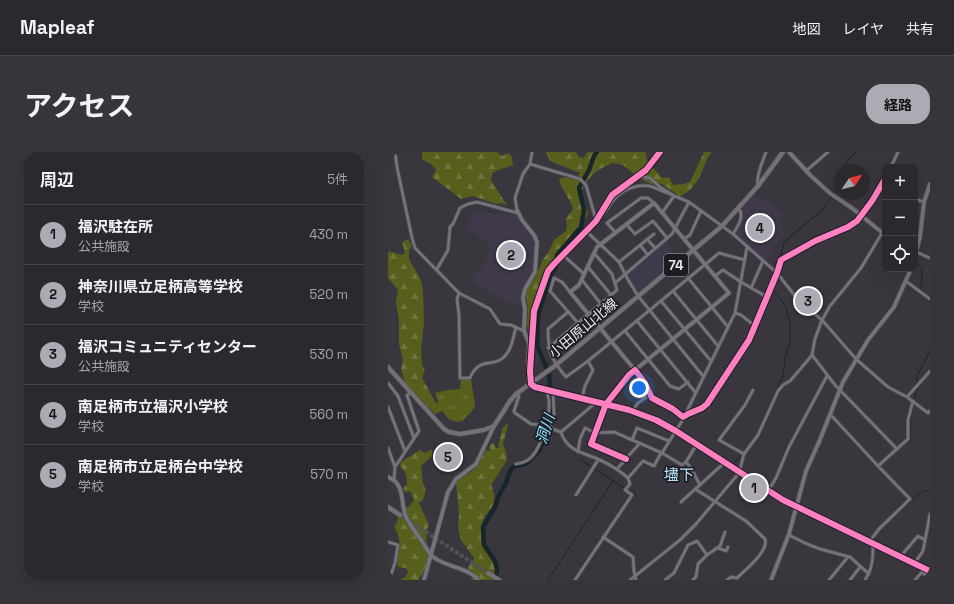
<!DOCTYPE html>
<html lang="ja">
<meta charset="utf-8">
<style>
:root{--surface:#2b282e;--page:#37343a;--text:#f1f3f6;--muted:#a6a6aa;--line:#47444a;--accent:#adaab4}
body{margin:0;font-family:"Space Grotesk","Noto Sans JP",sans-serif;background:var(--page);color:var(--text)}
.controls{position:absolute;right:12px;top:12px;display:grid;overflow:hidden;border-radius:8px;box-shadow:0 4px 16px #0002}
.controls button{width:36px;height:36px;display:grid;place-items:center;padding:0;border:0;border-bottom:1px solid var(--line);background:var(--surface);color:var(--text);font:20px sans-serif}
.compass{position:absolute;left:446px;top:12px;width:36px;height:36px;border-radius:50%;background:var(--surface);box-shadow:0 4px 16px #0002;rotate:55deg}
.you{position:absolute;left:251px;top:236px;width:14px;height:14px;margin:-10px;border:3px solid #fff;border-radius:50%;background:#1a73e8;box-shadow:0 0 0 6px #1a73e833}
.badge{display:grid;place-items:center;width:26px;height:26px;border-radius:50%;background:var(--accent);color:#111;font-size:13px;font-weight:700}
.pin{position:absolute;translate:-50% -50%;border:2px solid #fff;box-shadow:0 1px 4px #0006}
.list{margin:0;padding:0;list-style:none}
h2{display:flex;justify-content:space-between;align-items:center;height:52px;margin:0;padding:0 16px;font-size:17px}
h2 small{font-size:13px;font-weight:400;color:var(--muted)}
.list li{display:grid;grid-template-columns:26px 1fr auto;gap:12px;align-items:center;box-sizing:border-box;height:60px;padding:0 16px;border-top:1px solid var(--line)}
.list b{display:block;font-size:15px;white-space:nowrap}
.list p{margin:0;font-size:13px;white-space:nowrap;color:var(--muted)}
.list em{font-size:13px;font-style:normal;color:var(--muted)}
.icon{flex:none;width:22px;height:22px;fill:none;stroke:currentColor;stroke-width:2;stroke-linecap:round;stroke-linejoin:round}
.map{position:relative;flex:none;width:542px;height:428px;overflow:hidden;border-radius:16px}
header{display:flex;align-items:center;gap:24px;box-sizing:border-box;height:56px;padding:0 20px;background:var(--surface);border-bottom:1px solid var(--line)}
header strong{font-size:19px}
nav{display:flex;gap:22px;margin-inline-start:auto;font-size:14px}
.intro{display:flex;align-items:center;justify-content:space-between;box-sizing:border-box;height:96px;padding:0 24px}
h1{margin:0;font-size:28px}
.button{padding:10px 18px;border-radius:16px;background:var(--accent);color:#111;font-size:14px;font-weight:700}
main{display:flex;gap:24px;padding:0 24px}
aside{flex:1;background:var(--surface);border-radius:16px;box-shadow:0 4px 16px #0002}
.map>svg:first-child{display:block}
.built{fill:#3f394c}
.education{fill:#403949}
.forest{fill:url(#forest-firs)}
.park{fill:url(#park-tufts)}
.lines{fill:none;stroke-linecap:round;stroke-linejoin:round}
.stream{stroke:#16262b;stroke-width:1}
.river{stroke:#16262b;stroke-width:4.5}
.primary-tunnel{stroke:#545159;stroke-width:4;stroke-dasharray:4 2;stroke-linecap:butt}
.minor-casing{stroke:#56535b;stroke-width:4}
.tertiary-casing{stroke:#56535b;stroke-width:5}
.primary-casing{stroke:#56535b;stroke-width:5.5}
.minor{stroke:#75747a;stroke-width:2.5}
.tertiary{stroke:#75747a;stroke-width:3.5}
.primary{stroke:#757075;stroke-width:4}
.cycleway-casing{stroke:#1e1c23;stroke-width:8}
.cycleway{stroke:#ff80c0;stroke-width:6}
.labels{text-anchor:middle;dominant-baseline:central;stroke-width:3.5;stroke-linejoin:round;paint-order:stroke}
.shield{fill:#1e1c23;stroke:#aeacb5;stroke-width:1}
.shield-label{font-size:13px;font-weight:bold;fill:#ece9f3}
.street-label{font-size:14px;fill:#ece9f3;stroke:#1e1c23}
.water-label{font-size:15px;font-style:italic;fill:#87e2fc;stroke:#1e1c23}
.neighbourhood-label{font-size:15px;fill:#afe4f7;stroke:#1e1c23}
</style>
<header>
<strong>Mapleaf</strong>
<nav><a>地図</a><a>レイヤ</a><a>共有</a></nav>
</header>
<div class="intro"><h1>アクセス</h1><a class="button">経路</a></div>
<main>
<aside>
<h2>周辺<small>5件</small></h2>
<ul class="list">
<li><span class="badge">1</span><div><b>福沢駐在所</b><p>公共施設</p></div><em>430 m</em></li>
<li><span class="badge">2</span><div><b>神奈川県立足柄高等学校</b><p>学校</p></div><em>520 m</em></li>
<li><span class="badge">3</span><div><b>福沢コミュニティセンター</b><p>公共施設</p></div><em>530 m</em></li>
<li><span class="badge">4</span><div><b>南足柄市立福沢小学校</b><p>学校</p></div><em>560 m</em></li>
<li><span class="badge">5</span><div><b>南足柄市立足柄台中学校</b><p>学校</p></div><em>570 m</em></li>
</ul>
</aside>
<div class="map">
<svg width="542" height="428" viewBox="0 0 542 428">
<defs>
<pattern id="forest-firs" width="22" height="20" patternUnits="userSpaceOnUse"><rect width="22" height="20" fill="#585e1b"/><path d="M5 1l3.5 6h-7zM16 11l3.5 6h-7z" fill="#70753d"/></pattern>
<pattern id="park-tufts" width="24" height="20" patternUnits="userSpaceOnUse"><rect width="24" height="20" fill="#585e1b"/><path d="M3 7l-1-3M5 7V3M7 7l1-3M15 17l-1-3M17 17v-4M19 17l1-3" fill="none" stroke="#70753d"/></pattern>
</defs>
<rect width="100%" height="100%" fill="#39363e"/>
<polygon class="built" points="278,89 292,107 250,141 239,124 240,121"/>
<g class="education">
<polygon points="365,44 380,50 396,63 392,69 393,74 399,79 389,90 377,110 346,82 357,62 353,58"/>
<polygon points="92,59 98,59 107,63 122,61 129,63 137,75 145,84 148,89 146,115 145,120 142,123 143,124 135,135 134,142 135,152 134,154 119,150 104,142 85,129 85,123 95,116 98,110 103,93 79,76 79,74 85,62"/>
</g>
<g class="forest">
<polygon points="34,0 109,0 114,4 120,1 124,5 125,13 105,20 103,26 104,30 119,53 113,51 108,52 85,44 73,47 44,25 48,18 44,13 34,7"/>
<path d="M158,0h30l3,5 5,1 3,-6h58l3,10 14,16 7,-1 4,8 10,-1 7,-2 14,-30h8l-3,3c-7,15 -12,35 -29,41l-20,-13 -9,1 -10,-5 -18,-14 -10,-2c-17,7 -24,12 -32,29l7,22 -11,17 -27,32 -17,43 -1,25 -3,1 -2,-7 1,-15 -2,-17 4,-9 5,-6 8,-19 5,-6 6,-13 12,-9 1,-5 -1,-7 7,-10c-3,-11 -11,-18 -14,-29l3,-3 14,3 4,-7 -30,-12z"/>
<polygon points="20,87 24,94 21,98 21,107 33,128 35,139 36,170 33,198 34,213 37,218 34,226 48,251 54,249 55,259 47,262 17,231 13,217 15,208 11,192 11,169 8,150 10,138 0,126 0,99 14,103 17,100 14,90"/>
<path d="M119,271l1,2 -5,19 3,8 1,8 -14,22 -2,3c11,24 -8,24 -10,43 0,5 0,13 2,18 3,8 11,13 12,22 1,3 0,8 0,12h-24l3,-7 -6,-4c1,-5 5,-6 6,-11l-13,-18 -3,-12 1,-14 -3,-31c5,-6 10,-8 16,-12 7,-6 9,-14 14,-21l4,1v-7l4,-1 2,5h2l4,-19z"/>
<path d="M44,297v7l-11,10 2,18 3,6 -3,10 -4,3 10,22 -4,8 2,5 -1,4 5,12 -8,19 -5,7h-17l1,-2 4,-1 2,-5 -2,-4 -8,-1c-4,-15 8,-21 -4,-40l3,-5 1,-6 5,-2 -1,-4 8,-4 4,-7 -4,-8 -4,1 -3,-2 1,-3 3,-2c0,-8 -1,-13 -7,-19l1,-4 19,-12 5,3z"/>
</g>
<path class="park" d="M73,227h10l4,26c-1,6 -8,10 -12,16 -18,5 -23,-16 -28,-28l12,-3 13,-1z"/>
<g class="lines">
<g class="stream">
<polyline points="455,18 458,10 468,0"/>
<polyline points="445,41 452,25"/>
<polyline points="527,108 534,118 533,139"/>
<polyline points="390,115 396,90 434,58 444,44"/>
<polyline points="538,146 542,149"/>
<polyline points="529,233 529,224 542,199"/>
<polyline points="380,258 395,224 397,206 402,191 402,169 397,153 385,138"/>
<polyline points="522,290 522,268 529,237"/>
<polyline points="193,308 236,336"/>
<polyline points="344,313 354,302"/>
<polyline points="239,338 248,343"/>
<polyline points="525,346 535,339 542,339"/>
<polyline points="503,367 523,349"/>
<polyline points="483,393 484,394"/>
<polyline points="483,420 486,412 486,400"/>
<polyline points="160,428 225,329"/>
<polyline points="479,428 482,423"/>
</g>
<polyline class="river" points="108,428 109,417 107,409 96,393 95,375 107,355 110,345 118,331 122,319 125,315 139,311 148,302 152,297 161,272 164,256 161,222 149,193 150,163 163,122 168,115 169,103 193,75 196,58 191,36 201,18 206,4 209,0"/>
<polyline class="primary-tunnel" points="12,363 100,421"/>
<g class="minor-casing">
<g id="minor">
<polyline points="7,0 9,15 24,86 27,96 71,141 102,157 112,172 123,173 136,179"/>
<polyline points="142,12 192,27 198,33 208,68"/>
<polyline points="503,15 510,0"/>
<polyline points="418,19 440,0"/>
<polyline points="251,24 262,26 272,35 285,43 286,44 274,61"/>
<path d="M370,34c-3,-8 5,-26 8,-34"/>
<polyline points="527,47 536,50"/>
<polyline points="129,58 127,46 135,22 142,12 144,0"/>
<path d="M212,64c6,-3 8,-9 12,-14 9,-12 26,-20 41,-15l36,15 44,32 44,39 22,28 23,19 34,39 32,28 19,10 21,16 2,-2"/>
<polyline points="238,72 247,82 265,69 279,86"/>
<polyline points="198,79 231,110 239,126 250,144 315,224"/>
<polyline points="227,80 219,71 253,46 260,46 266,51"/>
<polyline points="493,80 497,75"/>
<path d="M345,82c4,-7 12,-17 6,-25"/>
<polyline points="259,87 267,96"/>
<polyline points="296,87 302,83 313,59"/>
<polyline points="252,93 260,103"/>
<polyline points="528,100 542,106"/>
<polyline points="175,103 196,122"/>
<polyline points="231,110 266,82"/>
<polyline points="200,115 223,143"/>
<polyline points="49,117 60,98 62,75 65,72 72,56 80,52 89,50 130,61"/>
<polyline points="327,124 335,118 353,130 379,145"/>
<polyline points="300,126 340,175"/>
<polyline points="194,128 213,152"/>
<polyline points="519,130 542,147"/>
<polyline points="227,131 284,82 301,50"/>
<polyline points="363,136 375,109"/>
<polyline points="285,139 330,194"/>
<polyline points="182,140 174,130 166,126 162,139 190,171"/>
<path d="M71,141l-2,6 2,16 1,63h10c9,-22 24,-10 34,-21 8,-8 9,-19 12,-30"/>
<polyline points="273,149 323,209"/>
<path d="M180,160l-20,17c0,23 3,30 18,48l22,-16 131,-108 26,7"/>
<polyline points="347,161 353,163 367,174"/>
<polyline points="249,169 307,240"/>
<polyline points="237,179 282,234 291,237 300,230"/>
<polyline points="160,196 229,138 224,122 206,101"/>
<polyline points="424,203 447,233 509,297"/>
<polyline points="0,231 10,244 26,286"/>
<path d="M128,242l3,2 -5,15 1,2 16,11 10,1 20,7c5,18 22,21 37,27 11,5 21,11 30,19l15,-17 11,5 7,-13"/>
<polyline points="519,245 542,219"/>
<polyline points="194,246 197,234 205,218 200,209"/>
<polyline points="0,255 17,299"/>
<polyline points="245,259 249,252 262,242"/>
<polyline points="442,262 490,314 522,347 491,377 481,390"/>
<polyline points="162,277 166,262 165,240"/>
<polyline points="173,280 205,253 206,249"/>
<polyline points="244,288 249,276 281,289"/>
<polyline points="0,296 7,315"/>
<polyline points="190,300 192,287 197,276 207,281 226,280 274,301 294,313 298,310 309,292"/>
<polyline points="274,301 294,269 347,161 359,95"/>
<polyline points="356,302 331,288 357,253 365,238"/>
<polyline points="238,307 203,292 218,252 241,223 247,218 257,231 264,246 285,257 295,265 300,262 314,256 319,252 361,188 389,121 393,108 427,89 460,75 469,69 484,49 497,27"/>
<polyline points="298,310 303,316 312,333"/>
<path d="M128,312c4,-1 8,-1 12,-4 12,-8 20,-37 21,-51 1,-6 -1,-12 -2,-19"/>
<polyline points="490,314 520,287 520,268 525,249"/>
<polyline points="229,317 252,291"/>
<polyline points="6,328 7,315 31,279 19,243 22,241"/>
<path d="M307,337l51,32 19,18c4,12 -19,30 -28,39l-6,-1 -4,3"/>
<polyline points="380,339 388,326 401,295 439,224"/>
<polyline points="188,343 210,308"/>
<polyline points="293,350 336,311"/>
<polyline points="401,383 419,392 432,397 462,405 481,422"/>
<polyline points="215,385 245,405 246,419 248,428"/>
<polyline points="0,390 10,393 7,411 1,428"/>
<polyline points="330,396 338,399 340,395"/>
<polyline points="512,405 530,384 537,388"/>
<polyline points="526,412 535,399 542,362"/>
<polyline points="187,428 244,343 237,338 242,332 240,326"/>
<polyline points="242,428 292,388 308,372 351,321 356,302 370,283 390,239 395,233 402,229 420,208 424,203 427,187 434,168 442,154 473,116 494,81"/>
<polyline points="277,428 286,421 300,393 309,389 319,403"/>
<polyline points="305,428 308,425 310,412 319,403 332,394 337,380"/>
<polyline points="441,428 460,405"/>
<polyline points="462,428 472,415"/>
<path d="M477,428c8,-12 8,-22 8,-36"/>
<polyline points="527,428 535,419"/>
</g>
</g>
<g class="tertiary-casing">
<g id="tertiary">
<polyline points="272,0 258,18 224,43 208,69 166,112 160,119 146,159 142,219 143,232 147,235 241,258 268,268 288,279 395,348 542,419"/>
<polyline points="401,0 423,24 443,42 464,56 497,83"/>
<polygon points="266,51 341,141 247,218 182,140 191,133 209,95"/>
<polyline points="129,58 134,68 146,83 149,90 147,120 137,137 135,146 137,157 136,179 141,191 140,212 141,218"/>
<polyline points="527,104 532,85 536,50 542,32"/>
<path d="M0,325c18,7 12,26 18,40 4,8 10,16 15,23 4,5 7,12 11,16 12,11 38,12 46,24"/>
<polyline points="535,416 535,419 541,428"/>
<polyline points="36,428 60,340 68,327 88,312 106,274"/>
<polyline points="383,428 401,382 418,319 431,290 455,230 480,188 506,155 523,117"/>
</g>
</g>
<g class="primary-casing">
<g id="primary">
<polyline points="0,215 56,277 61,280 72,282 96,278 106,274 122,249 128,242 168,213 334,74 370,34 395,0"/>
<polyline points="0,355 12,363"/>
<polyline points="100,421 111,428"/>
</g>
</g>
<use href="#minor" class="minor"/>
<use href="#tertiary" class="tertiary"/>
<use href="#primary" class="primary"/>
<g class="cycleway-casing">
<g id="cycleway">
<polyline points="272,0 258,18 224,43 208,69 166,112 160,119 146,159 142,219 143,232 147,235 241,258 268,268 288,279 395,348 542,419"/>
<polyline points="238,307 203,292 218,252 241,223 247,218 257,231 264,246 285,257 295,265 300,262 314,256 319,252 361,188 389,121 393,108 427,89 460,75 469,69 484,49 497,27"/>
</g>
</g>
<use href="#cycleway" class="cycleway"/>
</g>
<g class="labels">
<rect class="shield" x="276" y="102" width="24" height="22" rx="3"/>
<g class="shield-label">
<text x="288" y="113">74</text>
</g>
<g class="street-label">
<text transform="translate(195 176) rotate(-40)">小田原山北線</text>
</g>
<g class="water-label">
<text transform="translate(157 277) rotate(-73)">洞川</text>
</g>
<g class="neighbourhood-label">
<text x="291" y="322">壗下</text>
</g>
</g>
</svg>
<div class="controls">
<button>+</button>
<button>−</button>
<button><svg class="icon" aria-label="locate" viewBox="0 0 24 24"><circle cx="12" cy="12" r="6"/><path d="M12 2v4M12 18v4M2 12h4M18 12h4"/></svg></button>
</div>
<svg class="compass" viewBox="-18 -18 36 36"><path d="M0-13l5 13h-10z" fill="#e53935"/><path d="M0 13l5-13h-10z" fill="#a6a6aa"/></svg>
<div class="you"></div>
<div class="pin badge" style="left:366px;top:336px">1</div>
<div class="pin badge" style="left:123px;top:103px">2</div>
<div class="pin badge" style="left:420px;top:149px">3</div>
<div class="pin badge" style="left:372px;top:76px">4</div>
<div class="pin badge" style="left:60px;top:305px">5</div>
</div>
</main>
